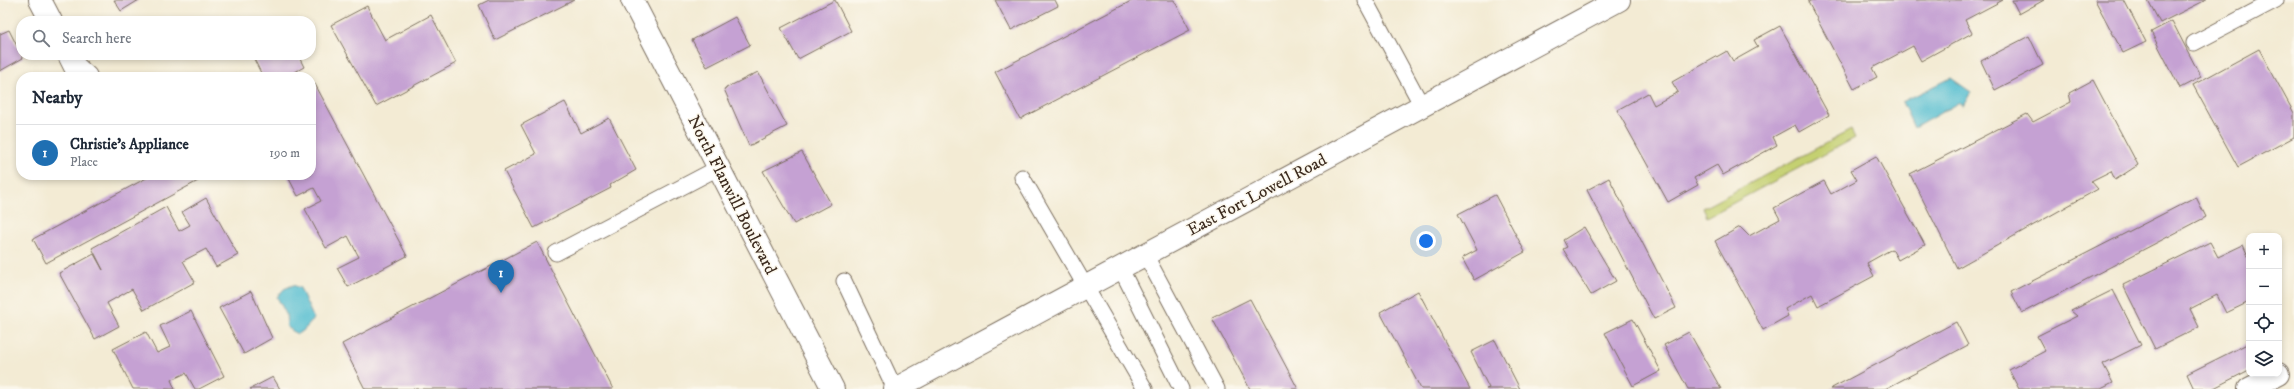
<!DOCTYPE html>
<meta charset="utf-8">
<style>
:root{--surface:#fff;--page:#f6f6f7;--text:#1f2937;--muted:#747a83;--line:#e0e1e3;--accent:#1f6fb2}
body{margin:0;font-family:"IM FELL DW Pica",serif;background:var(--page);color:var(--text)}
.controls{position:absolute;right:12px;bottom:12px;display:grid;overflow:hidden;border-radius:8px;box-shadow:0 2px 6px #0003}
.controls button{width:36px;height:36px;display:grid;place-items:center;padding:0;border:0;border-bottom:1px solid var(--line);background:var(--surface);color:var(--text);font:20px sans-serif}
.you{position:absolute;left:1426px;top:241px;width:14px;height:14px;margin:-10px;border:3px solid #fff;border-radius:50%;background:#1a73e8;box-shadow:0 0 0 6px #1a73e833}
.badge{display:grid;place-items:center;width:26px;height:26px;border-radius:50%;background:var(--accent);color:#fff;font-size:13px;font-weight:700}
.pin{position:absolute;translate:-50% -33px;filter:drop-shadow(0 1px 2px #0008)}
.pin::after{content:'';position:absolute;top:21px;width:14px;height:12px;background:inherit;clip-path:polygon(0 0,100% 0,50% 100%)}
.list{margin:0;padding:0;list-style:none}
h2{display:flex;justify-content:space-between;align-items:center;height:52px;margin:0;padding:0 16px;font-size:17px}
h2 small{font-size:13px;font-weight:400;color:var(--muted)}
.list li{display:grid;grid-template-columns:26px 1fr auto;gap:12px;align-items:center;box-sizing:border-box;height:56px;padding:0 16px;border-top:1px solid var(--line)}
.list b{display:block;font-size:15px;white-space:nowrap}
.list p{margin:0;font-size:13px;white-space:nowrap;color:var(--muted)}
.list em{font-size:13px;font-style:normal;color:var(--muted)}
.icon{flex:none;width:22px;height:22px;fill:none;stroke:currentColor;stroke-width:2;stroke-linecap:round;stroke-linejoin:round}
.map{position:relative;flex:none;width:2294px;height:389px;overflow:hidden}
.search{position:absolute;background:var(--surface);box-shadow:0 2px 6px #0003;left:16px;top:16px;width:300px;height:44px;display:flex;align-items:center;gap:10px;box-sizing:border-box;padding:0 14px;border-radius:16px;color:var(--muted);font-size:15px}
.panel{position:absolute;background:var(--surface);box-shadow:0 2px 6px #0003;left:16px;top:72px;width:300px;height:108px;border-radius:16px}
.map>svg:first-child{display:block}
.green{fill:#c4d071;stroke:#807d48}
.water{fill:#53bdd0;stroke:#477477}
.building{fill:#c5a1d3}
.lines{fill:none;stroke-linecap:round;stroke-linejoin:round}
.lane-casing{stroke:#7b6e5e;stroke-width:17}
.street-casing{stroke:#7b6e5e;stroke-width:24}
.secondary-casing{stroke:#7b6e5e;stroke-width:24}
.lane{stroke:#fff;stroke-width:15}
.street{stroke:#fff;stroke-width:22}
.secondary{stroke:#fff;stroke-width:22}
.labels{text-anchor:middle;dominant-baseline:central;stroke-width:3;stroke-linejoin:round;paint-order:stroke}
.street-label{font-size:17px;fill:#3b2a1e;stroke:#fbf7ec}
</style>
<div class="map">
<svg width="2294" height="389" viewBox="0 0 2294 389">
<rect width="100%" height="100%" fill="#fbf7ec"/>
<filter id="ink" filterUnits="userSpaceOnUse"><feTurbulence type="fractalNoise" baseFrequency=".025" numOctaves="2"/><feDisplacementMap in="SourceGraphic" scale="8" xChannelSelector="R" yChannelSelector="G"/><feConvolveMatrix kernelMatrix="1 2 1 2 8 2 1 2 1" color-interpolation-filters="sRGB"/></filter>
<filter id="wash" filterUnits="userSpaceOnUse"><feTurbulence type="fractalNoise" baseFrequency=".012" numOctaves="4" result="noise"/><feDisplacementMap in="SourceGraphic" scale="16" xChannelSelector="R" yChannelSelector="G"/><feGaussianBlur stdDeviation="0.9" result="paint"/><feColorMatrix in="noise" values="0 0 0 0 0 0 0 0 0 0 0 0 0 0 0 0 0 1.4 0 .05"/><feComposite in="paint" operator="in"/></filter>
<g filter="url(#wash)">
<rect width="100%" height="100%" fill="#f3ebd4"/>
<polygon class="green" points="1851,130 1855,138 1707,217 1703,208"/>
<g class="water">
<polygon points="1951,78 1971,92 1963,106 1958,103 1914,128 1902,102"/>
<polygon points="293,285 300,288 314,319 303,331 297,334 287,327 286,314 277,297 284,289"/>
</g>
<g id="blocks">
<g class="building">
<polygon points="114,0 139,0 121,11"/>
<polygon points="489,0 574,0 495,40 479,5"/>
<polygon points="835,0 851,31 798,59 781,28"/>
<polygon points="995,0 1055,0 1058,6 1011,30"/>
<polygon points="1133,0 1174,0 1190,30 1020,119 995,72"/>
<polygon points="1812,0 2003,0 1965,20 1972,33 1921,61 1913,46 1872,68 1877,77 1854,89 1808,2"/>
<polygon points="2012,0 2044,0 2019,14"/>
<polygon points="2095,0 2124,0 2146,42 2123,53"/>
<polygon points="2148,0 2206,0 2160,23"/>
<polygon points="367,6 385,40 431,15 456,63 376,106 331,25"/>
<polygon points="735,17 750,45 707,67 692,40"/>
<polygon points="2172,21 2201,77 2180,88 2151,32"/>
<polygon points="1780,26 1829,115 1799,132 1795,125 1773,137 1777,145 1723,175 1717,165 1694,178 1698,185 1668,202 1617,110 1648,93 1654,105 1678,92 1672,82 1727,51 1733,61 1758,47 1754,40"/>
<polygon points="9,30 23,58 0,71 0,34"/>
<polygon points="2029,36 2043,65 1995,90 1981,61"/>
<polygon points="2259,49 2294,113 2294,137 2238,167 2193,85"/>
<polygon points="252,55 298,55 304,67 286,77 263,77"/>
<polygon points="758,72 787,126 749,146 724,89"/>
<polygon points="2093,80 2138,165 2115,180 2111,171 2091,181 2098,189 1957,268 1910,174 2027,114 2033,122 2071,102 2069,93"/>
<polygon points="315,84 407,256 348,287 337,268 359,257 348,236 326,248 305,209 321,201 314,188 298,196 287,175 311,175 311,86"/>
<polygon points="565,102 581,133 609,118 636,170 610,185 611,188 534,228 504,171 536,154 521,125"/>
<polygon points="802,152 831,204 794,224 763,171"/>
<polygon points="1876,156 1925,245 1898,260 1892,249 1867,263 1874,276 1818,306 1812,294 1785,309 1788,316 1763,330 1715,241 1740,227 1749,236 1780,219 1774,208 1824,181 1831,194 1857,180 1851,170"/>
<polygon points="152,175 209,175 46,263 33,239"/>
<polygon points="1609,178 1676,308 1654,319 1587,190"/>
<polygon points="1495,195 1525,252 1474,280 1462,258 1477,250 1458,214"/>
<polygon points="2196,197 2206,217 2022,313 2011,292"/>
<polygon points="206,198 238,255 216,267 206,249 183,261 195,282 144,310 132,289 107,303 119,326 95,339 59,273 94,254 103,270 92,248 166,207 179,231 190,225 182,212"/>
<polygon points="1584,227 1616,281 1591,295 1563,249 1567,247 1563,240"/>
<polygon points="537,242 613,389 365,389 342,344"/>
<polygon points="2210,242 2218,257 2243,245 2249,258 2249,302 2226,313 2217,295 2190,309 2199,327 2155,349 2123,285"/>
<polygon points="2113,290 2141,345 2103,364 2113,383 2101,389 2019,389 2009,370 2045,351 2037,336 2077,316 2071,311"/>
<polygon points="251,291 272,338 244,354 219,308"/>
<polygon points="1418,291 1470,389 1421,389 1380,312"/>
<polygon points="1250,299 1298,389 1250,389 1212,318"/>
<polygon points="191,311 224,376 199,389 195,389 186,373 171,380 175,389 133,389 113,349 146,332 157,353 170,347 160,326"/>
<polygon points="1633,319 1661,371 1633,386 1605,333"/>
<polygon points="1956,322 1968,345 1885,389 1830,389"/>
<polygon points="1689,332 1721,389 1688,389 1664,345"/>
<polygon points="1495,340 1520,389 1486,389 1489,388 1471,352"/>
<polygon points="2249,343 2249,370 2212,389 2194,389 2187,374"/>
<polygon points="273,377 280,389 250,389"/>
</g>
</g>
</g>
<g filter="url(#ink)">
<use href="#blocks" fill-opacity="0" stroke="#7b6e5e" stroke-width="1"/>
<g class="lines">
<g class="lane-casing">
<g id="lane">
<polyline points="1365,0 1422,106"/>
<polyline points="2194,43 2276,0"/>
<polyline points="1022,177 1145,389"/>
<polyline points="556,253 718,168"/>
<polyline points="1145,254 1217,389"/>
<polyline points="1120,267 1181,389"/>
<polyline points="844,281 895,389"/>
</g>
</g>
<g class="street-casing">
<g id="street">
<polyline points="40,0 51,21"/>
<polyline points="632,0 833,389"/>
<polyline points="69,55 75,67 86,77"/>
<polyline points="2249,389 2278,374"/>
</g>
</g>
<g class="secondary-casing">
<polyline id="secondary" points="895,389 1619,0"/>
</g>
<use href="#lane" class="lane"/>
<use href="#street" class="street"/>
<use href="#secondary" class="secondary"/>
</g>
</g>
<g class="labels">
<g class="street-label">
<text transform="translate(732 195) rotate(63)">North Flanwill Boulevard</text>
<text transform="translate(1257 195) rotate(-28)">East Fort Lowell Road</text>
</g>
</g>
</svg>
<div class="controls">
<button>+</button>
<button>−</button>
<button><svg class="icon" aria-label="locate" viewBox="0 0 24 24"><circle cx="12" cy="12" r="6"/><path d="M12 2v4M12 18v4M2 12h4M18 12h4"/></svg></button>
<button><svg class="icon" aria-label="layers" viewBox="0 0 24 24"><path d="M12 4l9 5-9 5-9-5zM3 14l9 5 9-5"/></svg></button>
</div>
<div class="you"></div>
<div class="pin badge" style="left:501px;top:293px">1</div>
<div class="search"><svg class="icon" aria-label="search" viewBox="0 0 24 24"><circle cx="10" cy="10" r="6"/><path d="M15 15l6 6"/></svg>Search here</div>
<section class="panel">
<h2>Nearby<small></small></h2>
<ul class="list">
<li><span class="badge">1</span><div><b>Christie's Appliance</b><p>Place</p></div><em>190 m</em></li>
</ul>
</section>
</div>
